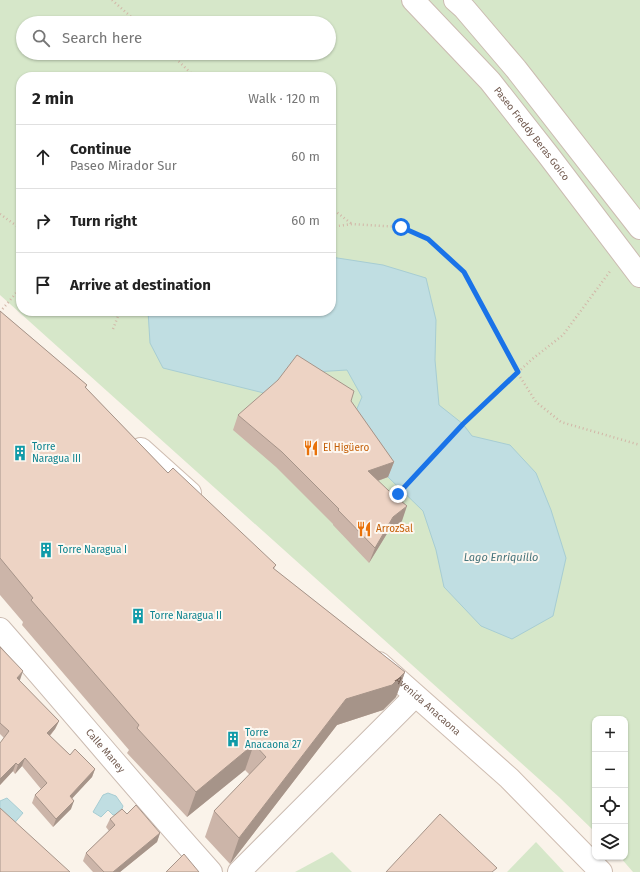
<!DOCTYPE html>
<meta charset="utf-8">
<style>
:root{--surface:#fff;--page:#f6f6f6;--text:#222;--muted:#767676;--line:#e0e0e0}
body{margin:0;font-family:"Fira Sans",sans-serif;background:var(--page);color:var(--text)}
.controls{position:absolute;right:12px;bottom:12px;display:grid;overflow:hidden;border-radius:8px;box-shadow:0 1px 3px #0004}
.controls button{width:36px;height:36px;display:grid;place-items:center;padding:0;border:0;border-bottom:1px solid var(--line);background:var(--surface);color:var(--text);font:20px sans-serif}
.stop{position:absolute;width:12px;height:12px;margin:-9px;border:3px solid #1a73e8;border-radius:50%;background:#fff}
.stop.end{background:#1a73e8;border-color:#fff;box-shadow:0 1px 4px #0008}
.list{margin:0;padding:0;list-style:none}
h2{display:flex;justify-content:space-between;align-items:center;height:52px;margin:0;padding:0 16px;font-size:17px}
h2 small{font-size:13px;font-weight:400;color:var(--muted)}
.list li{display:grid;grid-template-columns:26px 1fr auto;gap:12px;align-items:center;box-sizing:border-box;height:64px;padding:0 16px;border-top:1px solid var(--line)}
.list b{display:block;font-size:15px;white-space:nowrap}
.list p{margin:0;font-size:13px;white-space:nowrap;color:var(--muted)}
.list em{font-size:13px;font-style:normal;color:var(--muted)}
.icon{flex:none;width:22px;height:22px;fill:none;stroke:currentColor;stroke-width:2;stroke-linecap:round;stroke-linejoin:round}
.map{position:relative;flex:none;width:640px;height:872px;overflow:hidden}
.search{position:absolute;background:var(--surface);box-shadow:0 1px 3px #0004;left:16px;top:16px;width:320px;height:44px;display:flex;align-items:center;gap:10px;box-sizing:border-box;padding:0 14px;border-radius:22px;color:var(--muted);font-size:15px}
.panel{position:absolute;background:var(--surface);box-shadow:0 1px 3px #0004;left:16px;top:72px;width:320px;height:244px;border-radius:16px}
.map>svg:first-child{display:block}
.green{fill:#d6e7c9;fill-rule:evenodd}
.water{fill:#c0dee2;stroke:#a7cdd3}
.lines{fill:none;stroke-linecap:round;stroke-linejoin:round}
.minor-casing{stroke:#cbbbb1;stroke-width:24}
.tertiary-casing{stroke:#cbbbb1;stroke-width:24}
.secondary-casing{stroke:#cfbdb1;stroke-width:24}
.path{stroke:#d2b6a7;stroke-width:2.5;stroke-dasharray:1 3;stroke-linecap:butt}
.minor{stroke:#fff;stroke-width:22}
.tertiary{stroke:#fff;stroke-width:22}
.secondary{stroke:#fff;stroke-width:22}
.wall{fill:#ccb5a9}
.shaded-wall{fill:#a69489}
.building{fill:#edd3c4;stroke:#a69489}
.route{stroke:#1a73e8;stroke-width:5}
.labels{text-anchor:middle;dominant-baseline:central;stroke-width:4;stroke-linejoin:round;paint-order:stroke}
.street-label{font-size:10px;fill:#725b50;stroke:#fdf7f0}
.culture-label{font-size:10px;fill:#0d838f;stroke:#fdf7f0;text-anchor:start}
.food-label{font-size:10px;fill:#c56008;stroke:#fdf7f0;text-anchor:start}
.water-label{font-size:11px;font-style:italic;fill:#48757c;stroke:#fdf7f0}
</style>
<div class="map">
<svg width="640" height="872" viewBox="0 0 640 872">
<rect width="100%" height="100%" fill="#faf3ea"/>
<g class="green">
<path d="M0,0h640v872h-7l-13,-15h5v-138h-30v113l-36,-35 -559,-502zM23,23h306v30h-306zM21,77h310v234h-310z"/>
<polygon points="536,842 564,872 507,872"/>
<polygon points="332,852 352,872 295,872"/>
</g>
<g class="water">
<polygon points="331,257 383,265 426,278 436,320 435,360 439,405 463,424 472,436 510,445 536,473 551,510 566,558 553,616 512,639 481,626 444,587 436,550 423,511 388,477 353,418 362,397 347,370 314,372 272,395 163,368 150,343 148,311 331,311"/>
<polygon points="108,793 116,796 123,806 120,814 113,815 108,810 101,817 93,812 103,795"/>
<polygon points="7,798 23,813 11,827 0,809 0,801"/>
</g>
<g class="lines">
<g class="minor-casing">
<g id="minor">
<path id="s1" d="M0,629c71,81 139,163 211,243"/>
<polyline points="239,872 415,696"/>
</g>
</g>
<g class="tertiary-casing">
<g id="tertiary">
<path id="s2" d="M413,0l77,81 59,75 91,120"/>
<polyline points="455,0 464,8 516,69 640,228"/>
</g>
</g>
<g class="secondary-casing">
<g id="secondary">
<polyline points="141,449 190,493"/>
<path id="s3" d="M379,663l130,115 92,94"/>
</g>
</g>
<g class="path">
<polyline points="112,0 138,23"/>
<polyline points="170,53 195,77"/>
<polyline points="331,208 352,224"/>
<polyline points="0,214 21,229"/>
<polyline points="331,227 352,224 401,227 428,239 465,273 517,372 536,402 561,422 640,445"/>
<polyline points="0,312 16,293"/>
<polyline points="113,329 120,311"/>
<polyline points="394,497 463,424 531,360 563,335 611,270"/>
</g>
<use href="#minor" class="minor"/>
<use href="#tertiary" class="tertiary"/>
<use href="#secondary" class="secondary"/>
</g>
<g class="wall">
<polygon points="0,311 87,385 86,388 168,473 276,565 274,569 405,672 396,697 383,710 337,725 230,864 205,837 214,811 250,775 245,770 187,817 127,753 129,750 22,625 23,622 0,595"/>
<polygon points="351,401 394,462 388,477 378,481 402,521 388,532 369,563 333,525 333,524 276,467 233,430 238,415"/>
<polygon points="0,647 20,680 19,681 59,721 55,729 50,736 70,755 95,769 92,777 72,798 71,809 53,827 32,803 35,795 41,789 22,766 15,774 13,771 0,785 0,743 4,738 0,734"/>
<polygon points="127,814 160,833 157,842 120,872 93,872 83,861 86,853 109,831 106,827 110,819"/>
</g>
<g class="shaded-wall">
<polygon points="394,462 388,477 363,486 368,471"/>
<polygon points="407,506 402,521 388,532 369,563 375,548 393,517"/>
<polygon points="23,671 20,680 14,687 17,678"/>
<polygon points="405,672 396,697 383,710 337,725 230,864 239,838 346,699"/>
<polygon points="59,721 55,729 44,742 47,733"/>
<polygon points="254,744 245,770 187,817 196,792"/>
<polygon points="25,758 22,766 15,774 18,765"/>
<polygon points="16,763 13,771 0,785 0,779"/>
<polygon points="95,769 92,777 67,804 70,796"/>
<polygon points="74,801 71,809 53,827 56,819"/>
<polygon points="160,833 157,842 120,872 113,872"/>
</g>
<g class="building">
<polygon points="0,311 87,385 85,387 168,473 173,468 276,565 273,568 405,672 392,685 346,699 239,838 214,811 266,757 254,744 196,792 137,728 139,725 31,600 33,598 0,558"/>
<polygon points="297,355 354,391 351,401 394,462 368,471 389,491 407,506 393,517 375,548 338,510 339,509 282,452 238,415 278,380"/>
<polygon points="0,647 23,671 17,678 59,721 47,733 70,755 75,749 95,769 70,796 74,801 56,819 35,795 47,783 25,758 18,765 16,763 0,779 0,743 9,731 0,723"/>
<polygon points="136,805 160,833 113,872 104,872 86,853 115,825 110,819 122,809 127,814"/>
<polygon points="0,808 70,872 0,872"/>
<polygon points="440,814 497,868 492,872 386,872"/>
<polygon points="184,854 199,872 166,872"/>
</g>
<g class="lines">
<polyline class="route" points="398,494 463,424 518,372 464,272 428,239 401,227"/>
</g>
<defs>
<g id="restaurant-bare" transform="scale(1.2)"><path d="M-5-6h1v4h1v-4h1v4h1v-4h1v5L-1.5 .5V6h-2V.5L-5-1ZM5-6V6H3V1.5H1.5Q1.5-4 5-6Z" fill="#e8710a" stroke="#fdf7f0" stroke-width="2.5" paint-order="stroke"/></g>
<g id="building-bare" transform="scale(1.2)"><path d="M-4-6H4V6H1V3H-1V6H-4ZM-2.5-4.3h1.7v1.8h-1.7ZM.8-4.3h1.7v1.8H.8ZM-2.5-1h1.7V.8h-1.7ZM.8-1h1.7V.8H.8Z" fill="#0f9aa8" stroke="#fdf7f0" stroke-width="2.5" paint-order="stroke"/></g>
</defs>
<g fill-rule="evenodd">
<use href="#restaurant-bare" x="311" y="448"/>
<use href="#building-bare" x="20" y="453"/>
<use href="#restaurant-bare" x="364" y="529"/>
<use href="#building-bare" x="46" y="550"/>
<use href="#building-bare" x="138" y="616"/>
<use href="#building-bare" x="233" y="739"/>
</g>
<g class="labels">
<g class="street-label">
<text stroke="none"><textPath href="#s2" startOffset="179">Paseo Freddy Beras Goico</textPath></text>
<text stroke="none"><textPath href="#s3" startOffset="65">Avenida Anacaona</textPath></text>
<text stroke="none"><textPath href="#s1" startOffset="161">Calle Maney</textPath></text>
</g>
<g class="culture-label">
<text x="32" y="447">Torre<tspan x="32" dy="12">Naragua III</tspan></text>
<text x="58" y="550">Torre Naragua I</text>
<text x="150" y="616">Torre Naragua II</text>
<text x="245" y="733">Torre<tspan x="245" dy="12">Anacaona 27</tspan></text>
</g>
<g class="food-label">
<text x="323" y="448">El Higüero</text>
<text x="376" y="529">ArrozSal</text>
</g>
<g class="water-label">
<text x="501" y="557">Lago Enriquillo</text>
</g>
</g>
</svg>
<div class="controls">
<button>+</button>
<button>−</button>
<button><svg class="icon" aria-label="locate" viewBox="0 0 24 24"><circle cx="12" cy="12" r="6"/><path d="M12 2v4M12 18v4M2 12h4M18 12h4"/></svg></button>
<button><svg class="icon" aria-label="layers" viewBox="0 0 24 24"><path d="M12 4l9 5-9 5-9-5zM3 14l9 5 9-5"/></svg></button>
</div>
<div class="stop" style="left:401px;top:227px"></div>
<div class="stop end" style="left:398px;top:494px"></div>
<div class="search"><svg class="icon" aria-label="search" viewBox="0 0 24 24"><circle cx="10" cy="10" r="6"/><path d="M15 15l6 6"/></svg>Search here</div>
<section class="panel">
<h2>2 min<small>Walk · 120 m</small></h2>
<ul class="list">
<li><svg class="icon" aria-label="ahead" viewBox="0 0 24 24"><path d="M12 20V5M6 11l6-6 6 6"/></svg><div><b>Continue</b><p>Paseo Mirador Sur</p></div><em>60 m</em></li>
<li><svg class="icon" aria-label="right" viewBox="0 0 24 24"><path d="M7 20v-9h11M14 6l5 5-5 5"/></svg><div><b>Turn right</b></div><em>60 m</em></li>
<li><svg class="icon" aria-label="arrive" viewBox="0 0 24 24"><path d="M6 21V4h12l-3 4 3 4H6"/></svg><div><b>Arrive at destination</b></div></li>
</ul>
</section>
</div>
